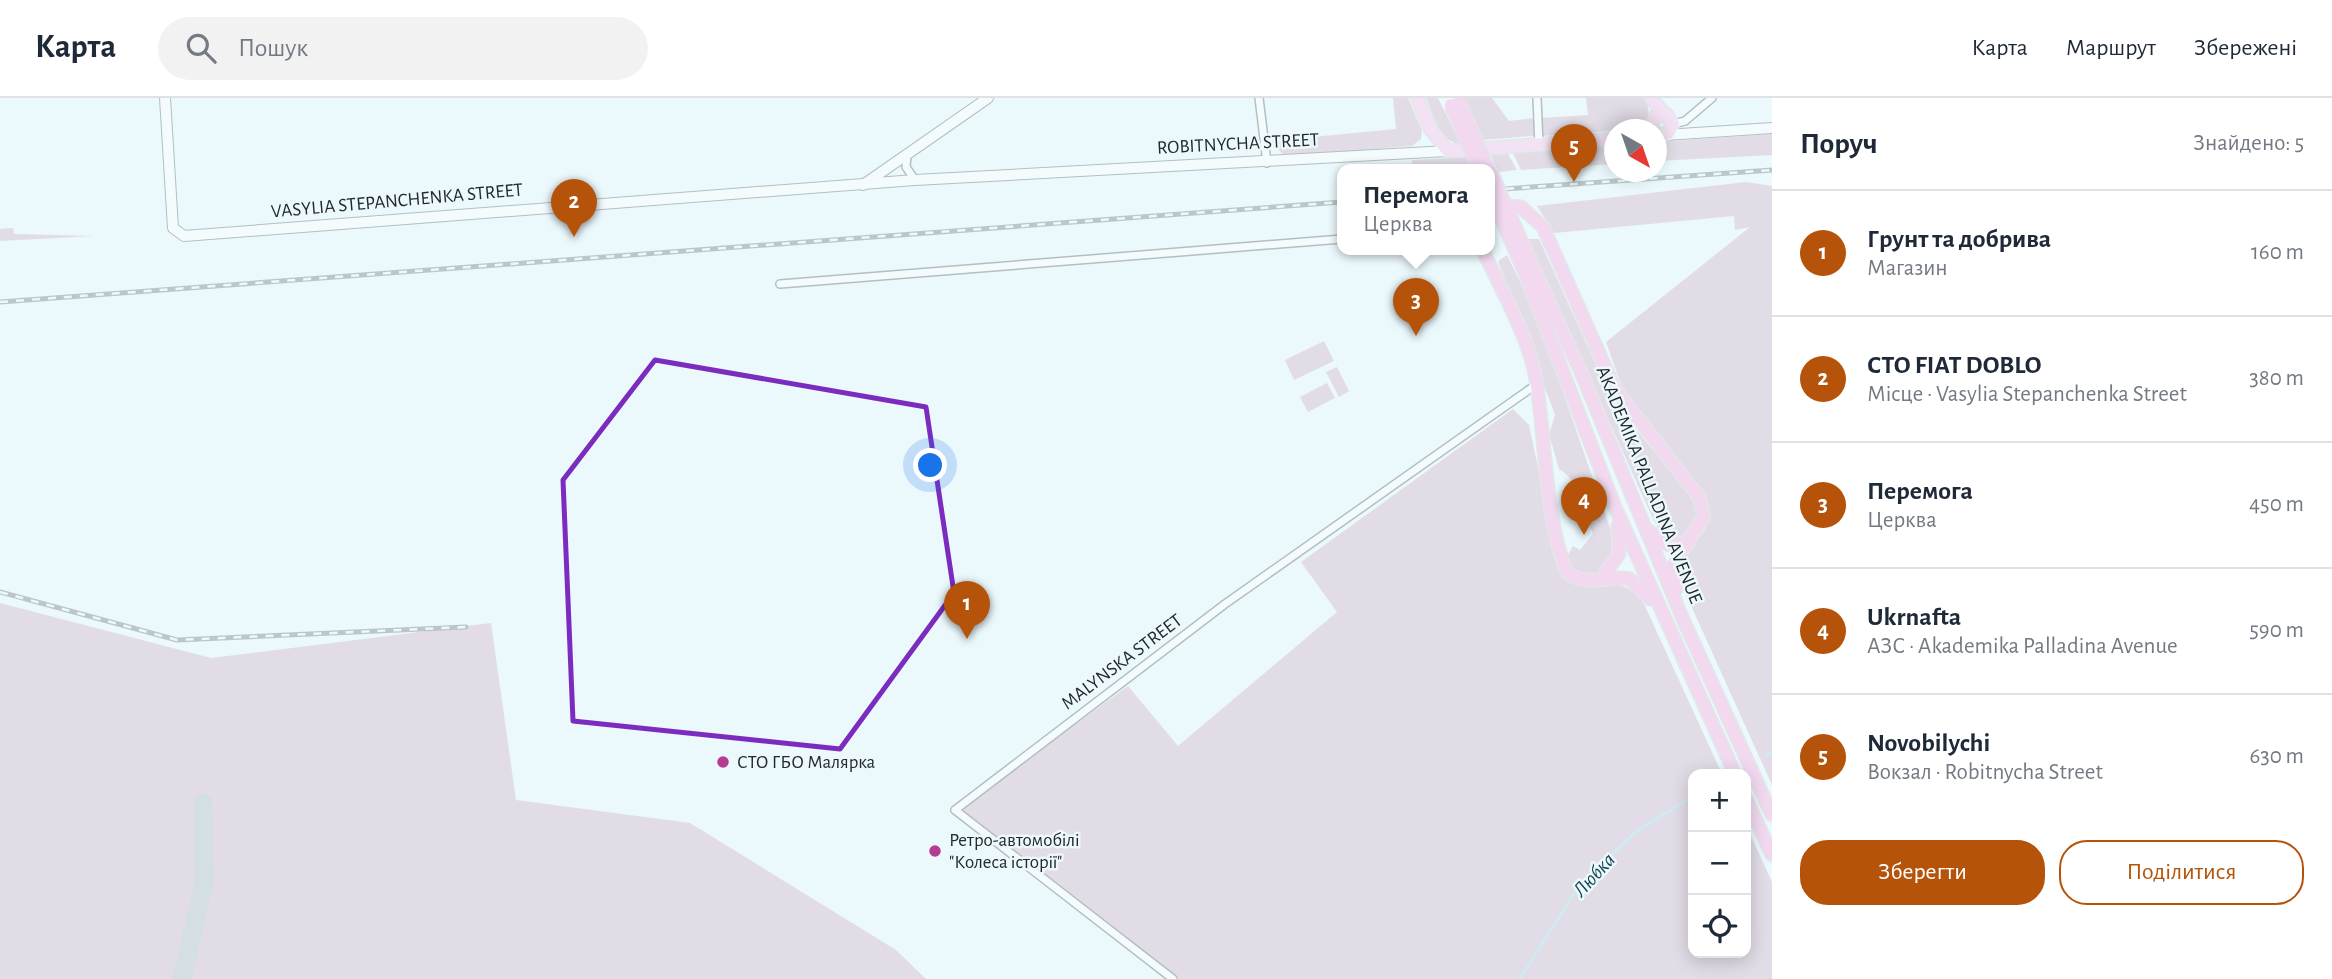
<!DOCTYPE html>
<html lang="uk">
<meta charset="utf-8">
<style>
:root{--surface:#fff;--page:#f2f2f3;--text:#1f2937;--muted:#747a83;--line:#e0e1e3;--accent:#b45309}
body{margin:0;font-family:"Alegreya Sans",sans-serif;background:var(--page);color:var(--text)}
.controls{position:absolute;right:21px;bottom:21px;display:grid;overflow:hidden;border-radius:14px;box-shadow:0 4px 18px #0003}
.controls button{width:63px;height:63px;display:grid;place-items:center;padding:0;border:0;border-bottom:2px solid var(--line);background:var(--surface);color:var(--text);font:35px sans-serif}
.compass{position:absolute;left:1604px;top:21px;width:63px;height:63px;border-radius:50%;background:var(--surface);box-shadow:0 4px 18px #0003;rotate:140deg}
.you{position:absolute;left:931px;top:368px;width:24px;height:24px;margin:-18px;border:5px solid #fff;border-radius:50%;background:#1a73e8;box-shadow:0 0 0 10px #1a73e833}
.badge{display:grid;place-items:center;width:46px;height:46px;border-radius:50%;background:var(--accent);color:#fff;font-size:23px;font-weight:700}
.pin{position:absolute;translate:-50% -58px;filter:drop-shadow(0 2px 4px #0008)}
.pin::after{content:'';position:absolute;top:37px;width:24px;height:21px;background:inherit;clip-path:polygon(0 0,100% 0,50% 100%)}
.popup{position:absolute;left:1337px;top:66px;width:158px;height:91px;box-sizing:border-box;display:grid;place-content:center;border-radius:14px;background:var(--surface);filter:drop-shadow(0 2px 5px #0005);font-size:23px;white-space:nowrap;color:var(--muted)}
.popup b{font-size:26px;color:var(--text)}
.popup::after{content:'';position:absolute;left:50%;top:100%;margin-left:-14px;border:14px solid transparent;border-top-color:var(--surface)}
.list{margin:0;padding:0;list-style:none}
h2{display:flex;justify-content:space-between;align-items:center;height:91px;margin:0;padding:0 28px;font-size:30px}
h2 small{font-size:23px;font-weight:400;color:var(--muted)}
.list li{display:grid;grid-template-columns:46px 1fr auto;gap:21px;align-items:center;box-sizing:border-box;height:126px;padding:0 28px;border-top:2px solid var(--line)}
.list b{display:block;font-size:26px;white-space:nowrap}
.list p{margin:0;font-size:23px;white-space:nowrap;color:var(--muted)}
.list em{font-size:23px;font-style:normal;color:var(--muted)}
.actions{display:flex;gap:14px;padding:21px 28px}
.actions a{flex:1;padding:16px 0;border:2px solid var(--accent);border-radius:28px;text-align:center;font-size:24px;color:var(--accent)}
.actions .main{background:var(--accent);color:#fff}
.icon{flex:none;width:38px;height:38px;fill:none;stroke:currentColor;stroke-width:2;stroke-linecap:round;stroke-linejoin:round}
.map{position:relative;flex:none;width:1772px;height:881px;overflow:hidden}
header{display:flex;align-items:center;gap:42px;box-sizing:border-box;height:98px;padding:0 35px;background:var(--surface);border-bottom:2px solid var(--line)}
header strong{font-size:33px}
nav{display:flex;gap:38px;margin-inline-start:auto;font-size:24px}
.search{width:490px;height:63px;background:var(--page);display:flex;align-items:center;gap:18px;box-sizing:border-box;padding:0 24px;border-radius:38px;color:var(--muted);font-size:26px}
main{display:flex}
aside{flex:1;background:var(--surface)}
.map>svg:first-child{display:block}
.green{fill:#d8bbcd}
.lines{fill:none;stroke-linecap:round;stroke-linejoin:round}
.stream{stroke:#a5deed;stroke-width:2.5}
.taxiway{stroke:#b6c1c4;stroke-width:19}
.minor-casing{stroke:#6f7b7e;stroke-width:10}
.tertiary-casing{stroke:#6f7b7e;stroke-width:12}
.primary-casing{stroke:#d3d4d5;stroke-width:15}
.trunk-casing{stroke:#d3d4d5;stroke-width:15}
.minor{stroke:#fff;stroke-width:7}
.tertiary{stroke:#fff;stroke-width:10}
.primary{stroke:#fbc7e9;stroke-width:12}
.trunk{stroke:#fab4e2;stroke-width:12}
.rail-casing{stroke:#818a8d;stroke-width:5}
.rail{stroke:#ebf8fc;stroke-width:2.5;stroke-dasharray:8;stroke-linecap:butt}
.trunk-bridge-casing{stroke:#d3d4d5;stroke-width:15;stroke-linecap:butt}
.trunk-bridge{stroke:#fab4e2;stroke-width:12}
.marked{fill:none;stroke:#7b2cbf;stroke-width:5;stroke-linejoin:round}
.poi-dot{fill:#b43d92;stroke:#ebf8fc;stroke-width:2.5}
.labels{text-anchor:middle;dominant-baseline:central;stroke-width:5;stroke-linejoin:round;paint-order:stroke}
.street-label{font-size:19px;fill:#24292b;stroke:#ebf8fc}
.poi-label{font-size:19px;fill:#24292b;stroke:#ebf8fc;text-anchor:start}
.water-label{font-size:21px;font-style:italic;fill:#154752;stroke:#ebf8fc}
</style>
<header>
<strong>Карта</strong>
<div class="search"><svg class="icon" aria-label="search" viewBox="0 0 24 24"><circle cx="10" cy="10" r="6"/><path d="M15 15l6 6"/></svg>Пошук</div>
<nav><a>Карта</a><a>Маршрут</a><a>Збережені</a></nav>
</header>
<main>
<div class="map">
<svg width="1772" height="881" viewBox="0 0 1772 881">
<rect width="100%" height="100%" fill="#ebf8fc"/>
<g class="green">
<polygon points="1393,0 1408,0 1422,32 1421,41 1412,48 1285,58 1269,43 1396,31"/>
<path d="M1426,0h12l23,46c-22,-2 -27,-28 -35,-46z"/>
<polygon points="1463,0 1492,0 1509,23 1534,20 1534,38 1482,42"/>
<path d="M1586,0h57c10,11 6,25 -7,31l-93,7 -2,-18 47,-3z"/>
<polygon points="1772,36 1772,57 1657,63 1657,44"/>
<polygon points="1614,47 1614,66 1521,72 1513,55"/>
<polygon points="1508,56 1517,72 1498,74 1491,57"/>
<polygon points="1468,59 1475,72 1413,72 1412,62"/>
<path d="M1746,84l26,4v599l-93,-206c-4,-37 42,-38 27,-82l-82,-104 -18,-51 144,-115 -15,3 -1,-14 -180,17 -17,-27z"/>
<polygon points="13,130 14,136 94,138 0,143 0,131"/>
<polygon points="1527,141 1539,141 1612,302 1694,402 1699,418 1686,439 1673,442 1661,435 1654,423"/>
<path d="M1507,157l30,62 74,214c2,20 1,36 -19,45l-19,-5 -5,-16 5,-9 7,4 13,-16c-8,-21 -13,-54 -34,-65l-10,-35 6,-19 -57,-154z"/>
<polygon points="1324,243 1334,263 1294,282 1285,262"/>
<polygon points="1337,269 1349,293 1339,299 1326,274"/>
<polygon points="1327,285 1335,300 1308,314 1300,299"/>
<path d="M1513,311l16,16 29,138c26,51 54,-5 86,41l78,170h-29v179h53v-128l26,57v97h-593l-216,-167 3,-8 162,-118 50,60 159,-134 -36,-50z"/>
<polygon points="0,505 211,560 491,525 516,702 690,725 896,852 926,881 0,881"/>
</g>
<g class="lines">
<g class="stream">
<polyline points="1766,658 1772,654"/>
<polyline points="1520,881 1580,786 1637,733 1693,698"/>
</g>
<polyline class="taxiway" points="182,881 204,785 203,705"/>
<g class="minor-casing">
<g id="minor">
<polyline points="1259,0 1267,65"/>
<polyline points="1537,0 1539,47"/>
<polyline points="1673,26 1685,23 1712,0"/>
<polyline points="907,56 906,69 915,82"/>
<polyline points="780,186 1342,141"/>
<polyline points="1173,881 955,712 1225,506 1537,286"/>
</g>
</g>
<g class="tertiary-casing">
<g id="tertiary">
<polyline points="165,0 173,130 184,138 915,82 1448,53"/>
<polyline points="1665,37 1772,30"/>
<polyline points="863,87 988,0"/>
</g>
</g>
<g class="primary-casing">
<g id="primary">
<polyline points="1417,0 1431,32 1448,53 1615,41"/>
<polyline points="1651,0 1673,26 1668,35 1657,38"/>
<polyline points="1653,32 1652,25 1656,18 1667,17"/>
</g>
</g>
<g class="trunk-casing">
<g id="trunk">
<polyline points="1490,113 1508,108 1521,109 1543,129 1615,291 1699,399 1704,418 1674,467 1676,491"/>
<path d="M1483,152c19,43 48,89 54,136 8,53 9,138 30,186 19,17 40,2 63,7l20,20"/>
<polyline points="1533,169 1582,277 1682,519 1772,717"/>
<polyline points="1524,173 1615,409 1735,676"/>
<polyline points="1649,433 1669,447 1688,444"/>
<polyline points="1602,480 1619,456 1618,427"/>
<polyline points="1746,700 1772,757"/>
</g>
</g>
<use href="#minor" class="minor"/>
<use href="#tertiary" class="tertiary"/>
<use href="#primary" class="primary"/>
<use href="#trunk" class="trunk"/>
<g class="rail-casing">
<g id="rail">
<polyline points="1490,92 1772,72"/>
<polyline points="0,204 1342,104"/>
<polyline points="0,494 177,542 466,529"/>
</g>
</g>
<use href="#rail" class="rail"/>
<g class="trunk-bridge-casing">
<g id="trunk-bridge">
<polyline points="1459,4 1489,72"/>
<polyline points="1451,7 1479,72"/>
<polyline points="1490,72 1533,169"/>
<polyline points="1490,95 1524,173"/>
</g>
</g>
<use href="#trunk-bridge" class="trunk-bridge"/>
</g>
<path d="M0 0H1772V881H0ZM655,262l271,47 28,186 -114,156 -267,-28 -10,-241z" fill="#ebf8fc" fill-opacity=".55" fill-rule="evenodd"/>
<path class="marked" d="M655,262l271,47 28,186 -114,156 -267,-28 -10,-241z"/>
<g class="poi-dot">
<circle cx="723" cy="664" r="7"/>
<circle cx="935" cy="753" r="7"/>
</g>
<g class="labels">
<g class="street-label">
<text transform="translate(1238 46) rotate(-3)">ROBITNYCHA STREET</text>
<text transform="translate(397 103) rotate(-5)">VASYLIA STEPANCHENKA STREET</text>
<text transform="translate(1649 387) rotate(68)">AKADEMIKA PALLADINA AVENUE</text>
<text transform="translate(1122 564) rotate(-37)">MALYNSKA STREET</text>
</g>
<g class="poi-label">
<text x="737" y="664">СТО ГБО Малярка</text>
<text x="949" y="742">Ретро-автомобілі<tspan x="949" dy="22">"Колеса історії"</tspan></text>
</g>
<g class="water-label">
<text transform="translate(1594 777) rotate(-47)">Любка</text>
</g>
</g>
</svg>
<div class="controls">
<button>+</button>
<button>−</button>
<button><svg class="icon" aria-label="locate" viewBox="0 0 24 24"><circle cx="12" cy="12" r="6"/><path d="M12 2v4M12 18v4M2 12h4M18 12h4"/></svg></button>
</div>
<svg class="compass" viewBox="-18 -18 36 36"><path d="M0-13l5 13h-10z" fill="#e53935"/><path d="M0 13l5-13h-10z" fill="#747a83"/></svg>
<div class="you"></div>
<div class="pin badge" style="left:967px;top:541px">1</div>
<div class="pin badge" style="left:574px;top:139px">2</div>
<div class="pin badge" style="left:1416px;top:238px">3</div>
<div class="popup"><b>Перемога</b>Церква</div>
<div class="pin badge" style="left:1584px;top:437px">4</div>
<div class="pin badge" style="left:1574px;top:84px">5</div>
</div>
<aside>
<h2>Поруч<small>Знайдено: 5</small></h2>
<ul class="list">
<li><span class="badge">1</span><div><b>Грунт та добрива</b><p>Магазин</p></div><em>160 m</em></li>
<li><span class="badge">2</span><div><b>СТО FIAT DOBLO</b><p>Місце · Vasylia Stepanchenka Street</p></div><em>380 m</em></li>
<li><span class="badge">3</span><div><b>Перемога</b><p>Церква</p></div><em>450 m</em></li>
<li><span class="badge">4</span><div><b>Ukrnafta</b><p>АЗС · Akademika Palladina Avenue</p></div><em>590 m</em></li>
<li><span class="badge">5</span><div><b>Novobilychi</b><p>Вокзал · Robitnycha Street</p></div><em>630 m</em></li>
</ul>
<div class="actions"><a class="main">Зберегти</a><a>Поділитися</a></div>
</aside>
</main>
